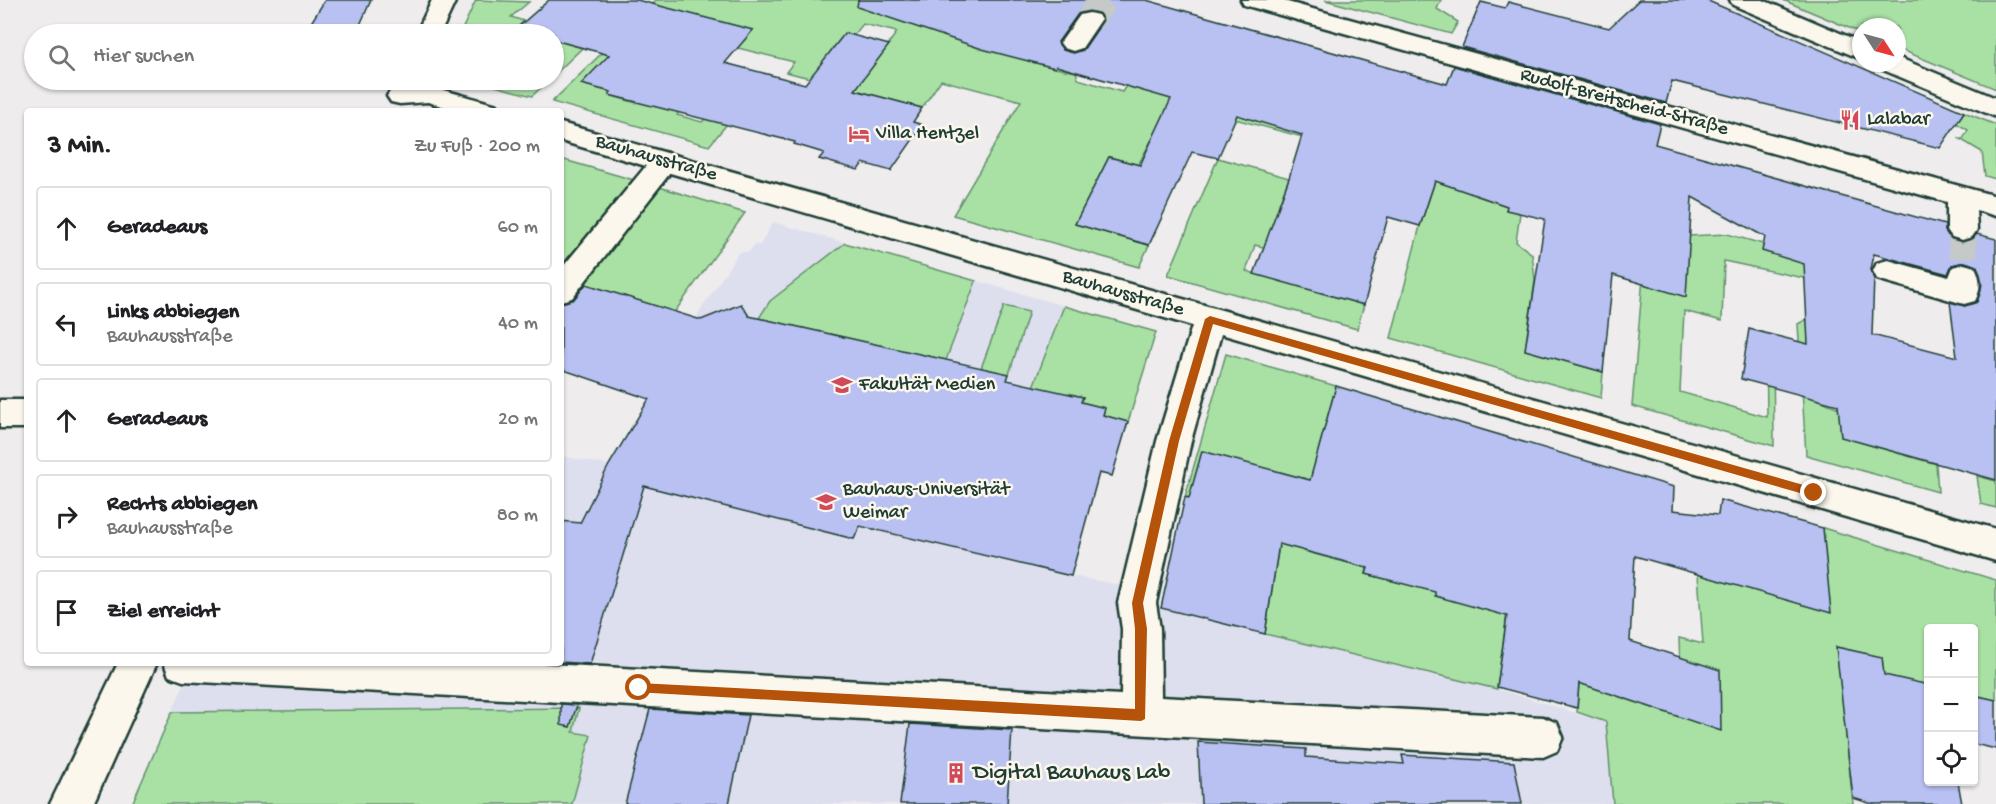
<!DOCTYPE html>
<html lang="de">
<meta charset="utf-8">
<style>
:root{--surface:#fff;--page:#f6f6f6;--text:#202124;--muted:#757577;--line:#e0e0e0}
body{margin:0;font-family:"Gochi Hand",sans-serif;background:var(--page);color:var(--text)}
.controls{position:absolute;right:18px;bottom:18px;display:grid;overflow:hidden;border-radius:6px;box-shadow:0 2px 4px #0004}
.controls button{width:54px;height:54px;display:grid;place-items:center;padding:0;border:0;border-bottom:2px solid var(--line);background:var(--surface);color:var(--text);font:30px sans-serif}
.compass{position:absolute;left:1852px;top:18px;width:54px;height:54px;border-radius:50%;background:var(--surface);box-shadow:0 2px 4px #0004;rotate:126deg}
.stop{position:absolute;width:18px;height:18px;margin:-14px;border:4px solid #b45309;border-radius:50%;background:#fff}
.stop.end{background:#b45309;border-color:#fff;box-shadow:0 2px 6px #0008}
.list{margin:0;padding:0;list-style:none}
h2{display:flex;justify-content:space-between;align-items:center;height:78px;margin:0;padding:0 24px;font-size:26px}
h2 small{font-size:20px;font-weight:400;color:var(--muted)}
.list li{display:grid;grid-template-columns:39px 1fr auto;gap:18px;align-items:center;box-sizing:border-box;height:84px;margin:0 12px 12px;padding:0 12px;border:2px solid var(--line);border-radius:6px}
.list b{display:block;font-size:22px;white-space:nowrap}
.list p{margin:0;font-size:20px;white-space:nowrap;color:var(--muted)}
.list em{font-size:20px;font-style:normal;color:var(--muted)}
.icon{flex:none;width:33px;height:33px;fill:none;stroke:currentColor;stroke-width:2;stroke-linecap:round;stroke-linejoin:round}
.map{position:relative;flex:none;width:1996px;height:804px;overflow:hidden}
.search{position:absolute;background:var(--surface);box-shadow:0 2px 4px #0004;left:24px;top:24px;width:540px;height:66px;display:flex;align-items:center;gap:15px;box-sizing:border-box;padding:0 21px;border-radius:33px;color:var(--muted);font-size:22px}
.panel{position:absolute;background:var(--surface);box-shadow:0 2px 4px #0004;left:24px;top:108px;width:540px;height:558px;border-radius:6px}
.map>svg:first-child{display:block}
.built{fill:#dedfee}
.green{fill:#a9e1a5;stroke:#648f6c;stroke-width:1.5}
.building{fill:#b8c1f2;stroke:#1f3d34;stroke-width:1.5;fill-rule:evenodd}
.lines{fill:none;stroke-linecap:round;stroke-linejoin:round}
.minor-tunnel{stroke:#c5c9c8;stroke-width:28;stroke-dasharray:28 14;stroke-linecap:butt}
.minor-casing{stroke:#1f3d34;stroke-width:5}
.minor{fill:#fbf7ec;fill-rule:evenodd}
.route{fill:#b45309}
.labels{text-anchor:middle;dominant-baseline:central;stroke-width:5;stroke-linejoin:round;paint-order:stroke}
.street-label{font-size:20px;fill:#1f3d34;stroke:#fbf7ec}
.poi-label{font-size:20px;fill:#1f3d34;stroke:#fbf7ec;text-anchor:start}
.near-poi-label{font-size:24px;fill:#1f3d34;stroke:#fbf7ec;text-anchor:start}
</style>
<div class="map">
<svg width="1996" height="804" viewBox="0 0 1996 804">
<rect width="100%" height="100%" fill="#eeeced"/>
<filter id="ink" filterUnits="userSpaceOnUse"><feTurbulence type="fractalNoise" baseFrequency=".0167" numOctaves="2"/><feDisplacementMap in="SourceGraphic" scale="12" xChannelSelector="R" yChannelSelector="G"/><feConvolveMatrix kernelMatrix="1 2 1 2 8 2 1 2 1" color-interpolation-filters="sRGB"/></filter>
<g filter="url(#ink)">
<polygon class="built" points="773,222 1064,306 1008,451 1100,474 1071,576 1121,585 1137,603 1497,689 1606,722 1613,804 132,804 193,663 561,663 561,456 609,465 694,320 739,252 749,252 754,245 760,245"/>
<g class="green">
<polygon points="476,0 529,2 511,17 524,21 516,29 535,34 460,34"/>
<polygon points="656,0 1008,0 1055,68 1076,72 1078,79 1122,92 1137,69 1359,152 1235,119 1151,141 1138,165 1109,157 1075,224 1149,245 1139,267 953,215 1021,101 941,80 922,108 855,90 897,32 863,24 854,35 845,33 830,52 818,80 786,72 794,62 730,46 734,40 743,42 753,30 582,84 611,92 609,95 636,103 639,100 679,111 677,115 702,122 705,119 727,124 709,146 552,102"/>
<polygon points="1325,0 1441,0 1437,9 1458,22 1451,34"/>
<polygon points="1783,0 1996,0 1996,89 1897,48 1897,27 1861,27 1861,33"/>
<polygon points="554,40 582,48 554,75"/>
<polygon points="473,80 549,80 532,96"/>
<polygon points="1964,112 1996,125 1996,179 1985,176 1982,152 1960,139 1963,139 1968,130 1956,123"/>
<polygon points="1218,158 1289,178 1279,204 1270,249 1255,245 1246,271 1364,305 1357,329 1168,275"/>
<polygon points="561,159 637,181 561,270"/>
<polygon points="1438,172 1480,184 1477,196 1507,206 1506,210 1520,213 1516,242 1532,254 1535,280 1525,350 1603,372 1601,398 1391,338 1420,226"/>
<polygon points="656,186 745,213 674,313 581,295 598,258"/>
<polygon points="1647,231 1689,236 1727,234 1763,244 1763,251 1805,264 1841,286 1724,261 1722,321 1684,311 1680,392 1767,417 1766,339 1773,347 1774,446 1632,406"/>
<polygon points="845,243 976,281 946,360 759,318 770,301"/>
<polygon points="1004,306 1029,312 1009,374 981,368"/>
<polygon points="1064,306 1156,332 1128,422 1103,415 1105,408 1081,402 1083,397 1068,393 1065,401 1031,392"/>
<polygon points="1807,319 1819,400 1839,408 1841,437 1936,464 1938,492 1806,455 1798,324"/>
<polygon points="1226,354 1336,386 1319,449 1303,551 1367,568 1366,574 1397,582 1401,551 1507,612 1497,689 1265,634 1283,521 1185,497"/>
<polygon points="1977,476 1996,481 1996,508 1981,504"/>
<polygon points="1823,528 1996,580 1996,700 1974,695 1974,628 1928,628 1928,685 1884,675 1882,657 1837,647 1853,804 1613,804 1606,722 1577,712 1579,683 1682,718 1679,638 1703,644 1698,574 1830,612"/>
<polygon points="579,708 573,732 591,735 572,804 132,804 172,712"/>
</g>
<g class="building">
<polygon points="325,0 371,0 356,34 304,34"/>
<polygon points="549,0 637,0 753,30 725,63 805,84 845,33 889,45 855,90 922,108 913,122 923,125 891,171 863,163 858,170 819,159 824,153 794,144 795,142 609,95 611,92 581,84 609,55 554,40 554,34 535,34 516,29"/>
<path d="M858,0h288l301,84 7,-18 206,58 -5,20 290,81v6l5,7 11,4 12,-3 4,-5 19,5v241l-155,-43 -3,-32 -97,-26 8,-50 59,15 -4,-80 -42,-13 3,-14 -73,-40 -6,100 -73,-22 -10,97 -78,-22 20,-131 -39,-9 1,-4 -72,-25 -15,45 -32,-9 -24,88 -110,-31 35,-96 13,-43 -65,-20 -19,43 -26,-6 -43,93 -74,-21 34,-67 31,8 31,-66 -115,-33 -1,2 -73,-19 -125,-42zM1089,11l11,3 3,7 -20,29 -9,3 -11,-3 -5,-8 20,-28zM1874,254l74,20 4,-9 13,-3 12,4 5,18 -5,18 -12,4 -15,-4 7,55 -85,-22 2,-58 -3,-7z"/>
<polygon points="1639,0 1706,0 1964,112 1940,148 1672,81 1666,103 1462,47 1481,2 1505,8 1508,2 1609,28"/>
<polygon points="586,284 701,320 741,304 749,316 1009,374 1007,380 1083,397 1081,402 1105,408 1103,415 1128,422 1112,476 1099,473 1071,576 860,526 854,539 644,486 590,664 561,662 561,521 580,523 609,465 649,399 561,369 561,303 574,299"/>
<polygon points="1336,386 1674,487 1673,510 1718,515 1720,500 1823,528 1831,613 1635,556 1630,641 1720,670 1721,731 1579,683 1577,708 1497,687 1507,616 1435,596 1435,592 1366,574 1368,568 1279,544 1265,634 1161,608 1185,497 1189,498 1202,451 1310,480"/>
<polygon points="1836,647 1882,657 1884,675 1929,685 1929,782 1958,782 1962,804 1872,804 1853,798"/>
<polygon points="1974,695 1996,700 1996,749 1974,744"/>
<polygon points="561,704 577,705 570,727 561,725"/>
<polygon points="650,709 748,715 729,804 625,804"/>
<polygon points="910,724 1012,730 1007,804 900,804"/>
<polygon points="1198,742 1306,749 1306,757 1404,764 1402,755 1514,762 1522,804 1201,804"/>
</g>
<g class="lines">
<g class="minor-tunnel">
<polyline points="1089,20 1104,0"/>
<polyline points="1962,230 1964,275"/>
</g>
<g class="minor-casing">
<g id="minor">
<polygon points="432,0 456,0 440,34 416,34"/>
<polygon points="1241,0 1280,0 1996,196 1996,216 1976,210 1977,230 1972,237 1962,240 1952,237 1947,230 1947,202 1244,5"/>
<polygon points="1730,0 1763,0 1861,42 1861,59 1733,5"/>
<polygon points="1089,13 1098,15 1101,20 1082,48 1073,51 1064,48 1060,43 1080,15"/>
<polygon points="1897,57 1996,98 1996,117 1881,69 1877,63 1897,63"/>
<polygon points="429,86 497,105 501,111 458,111 428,102 400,104 391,102 387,96 391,90"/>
<polygon points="561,123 1996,529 1996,561 1221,334 1191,441 1156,603 1160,629 1161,697 1543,717 1557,723 1563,737 1557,751 1543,757 183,681 169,676 164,663 529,663 1121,695 1122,629 1118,603 1157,441 1192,326 670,173 572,298 561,301 561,269 646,166 561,141"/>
<path d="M1888,260l61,17 4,-10 11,-3 11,3c6,11 6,23 0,34l-11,3 -87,-25 -4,-8 4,-8z"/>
<rect x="0" y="400" width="27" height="28"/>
<polygon points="118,663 157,663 93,804 50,804"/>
</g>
</g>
<use href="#minor" class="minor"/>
</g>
</g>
<polygon class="route" points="1210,316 1814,488 1820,493 1814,497 1213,324 1179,441 1143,603 1147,629 1145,719 1141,721 635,692 634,688 639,683 1135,709 1135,629 1132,603 1169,441 1205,319"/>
<defs>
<g id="restaurant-bare" transform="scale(1.62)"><path d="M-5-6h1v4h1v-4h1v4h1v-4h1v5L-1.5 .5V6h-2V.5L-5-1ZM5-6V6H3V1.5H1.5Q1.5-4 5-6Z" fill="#d1495b" stroke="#fbf7ec" stroke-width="2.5" paint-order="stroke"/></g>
<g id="hotel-bare" transform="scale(1.62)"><path d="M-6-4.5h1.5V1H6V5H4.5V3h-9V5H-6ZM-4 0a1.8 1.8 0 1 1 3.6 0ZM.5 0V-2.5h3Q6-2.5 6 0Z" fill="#d1495b" stroke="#fbf7ec" stroke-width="2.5" paint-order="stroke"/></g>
<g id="university-bare" transform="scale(1.62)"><path d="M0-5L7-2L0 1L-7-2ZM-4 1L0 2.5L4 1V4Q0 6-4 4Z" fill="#d1495b" stroke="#fbf7ec" stroke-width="2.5" paint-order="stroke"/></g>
<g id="building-bare" transform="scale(1.62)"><path d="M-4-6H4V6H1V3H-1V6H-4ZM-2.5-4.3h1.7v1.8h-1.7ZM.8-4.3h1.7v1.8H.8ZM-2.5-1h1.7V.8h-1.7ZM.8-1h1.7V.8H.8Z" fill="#d1495b" stroke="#fbf7ec" stroke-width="2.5" paint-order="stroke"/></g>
</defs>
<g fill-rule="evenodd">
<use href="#restaurant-bare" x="1850" y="120"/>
<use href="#hotel-bare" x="859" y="134"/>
<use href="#university-bare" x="842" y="385"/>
<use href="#university-bare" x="826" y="502"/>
<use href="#building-bare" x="956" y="773"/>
</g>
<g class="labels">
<g class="street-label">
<text transform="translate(1624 103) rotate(15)">Rudolf-Breitscheid-Straße</text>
<text transform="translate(656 159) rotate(16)">Bauhausstraße</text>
<text transform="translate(1123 294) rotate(16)">Bauhausstraße</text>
</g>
<g class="poi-label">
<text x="1867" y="120">Lalabar</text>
<text x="876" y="134">Villa Hentzel</text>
<text x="859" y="385">Fakultät Medien</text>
<text x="843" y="490">Bauhaus-Universität<tspan x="843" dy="23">Weimar</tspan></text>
</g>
<g class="near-poi-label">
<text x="973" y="773">Digital Bauhaus Lab</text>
</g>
</g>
</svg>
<div class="controls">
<button>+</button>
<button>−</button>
<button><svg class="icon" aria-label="locate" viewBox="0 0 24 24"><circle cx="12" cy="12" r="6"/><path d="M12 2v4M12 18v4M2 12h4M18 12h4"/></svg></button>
</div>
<svg class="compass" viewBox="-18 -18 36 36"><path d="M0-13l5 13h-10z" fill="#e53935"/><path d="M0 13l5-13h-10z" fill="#757577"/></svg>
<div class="stop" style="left:639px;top:688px"></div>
<div class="stop end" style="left:1814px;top:493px"></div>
<div class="search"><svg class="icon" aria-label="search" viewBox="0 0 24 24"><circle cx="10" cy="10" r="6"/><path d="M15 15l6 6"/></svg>Hier suchen</div>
<section class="panel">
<h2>3 Min.<small>Zu Fuß · 200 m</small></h2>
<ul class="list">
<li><svg class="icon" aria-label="ahead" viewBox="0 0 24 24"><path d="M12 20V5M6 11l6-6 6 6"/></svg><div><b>Geradeaus</b></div><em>60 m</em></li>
<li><svg class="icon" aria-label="left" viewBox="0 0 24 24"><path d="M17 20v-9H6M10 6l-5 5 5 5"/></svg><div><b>Links abbiegen</b><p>Bauhausstraße</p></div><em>40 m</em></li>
<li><svg class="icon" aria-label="ahead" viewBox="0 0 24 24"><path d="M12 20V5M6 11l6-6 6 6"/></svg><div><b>Geradeaus</b></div><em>20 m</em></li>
<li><svg class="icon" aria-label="right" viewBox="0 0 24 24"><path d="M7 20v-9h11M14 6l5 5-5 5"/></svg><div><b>Rechts abbiegen</b><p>Bauhausstraße</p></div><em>80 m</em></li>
<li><svg class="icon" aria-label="arrive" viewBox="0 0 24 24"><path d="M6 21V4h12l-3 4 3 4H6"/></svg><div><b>Ziel erreicht</b></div></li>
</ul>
</section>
</div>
